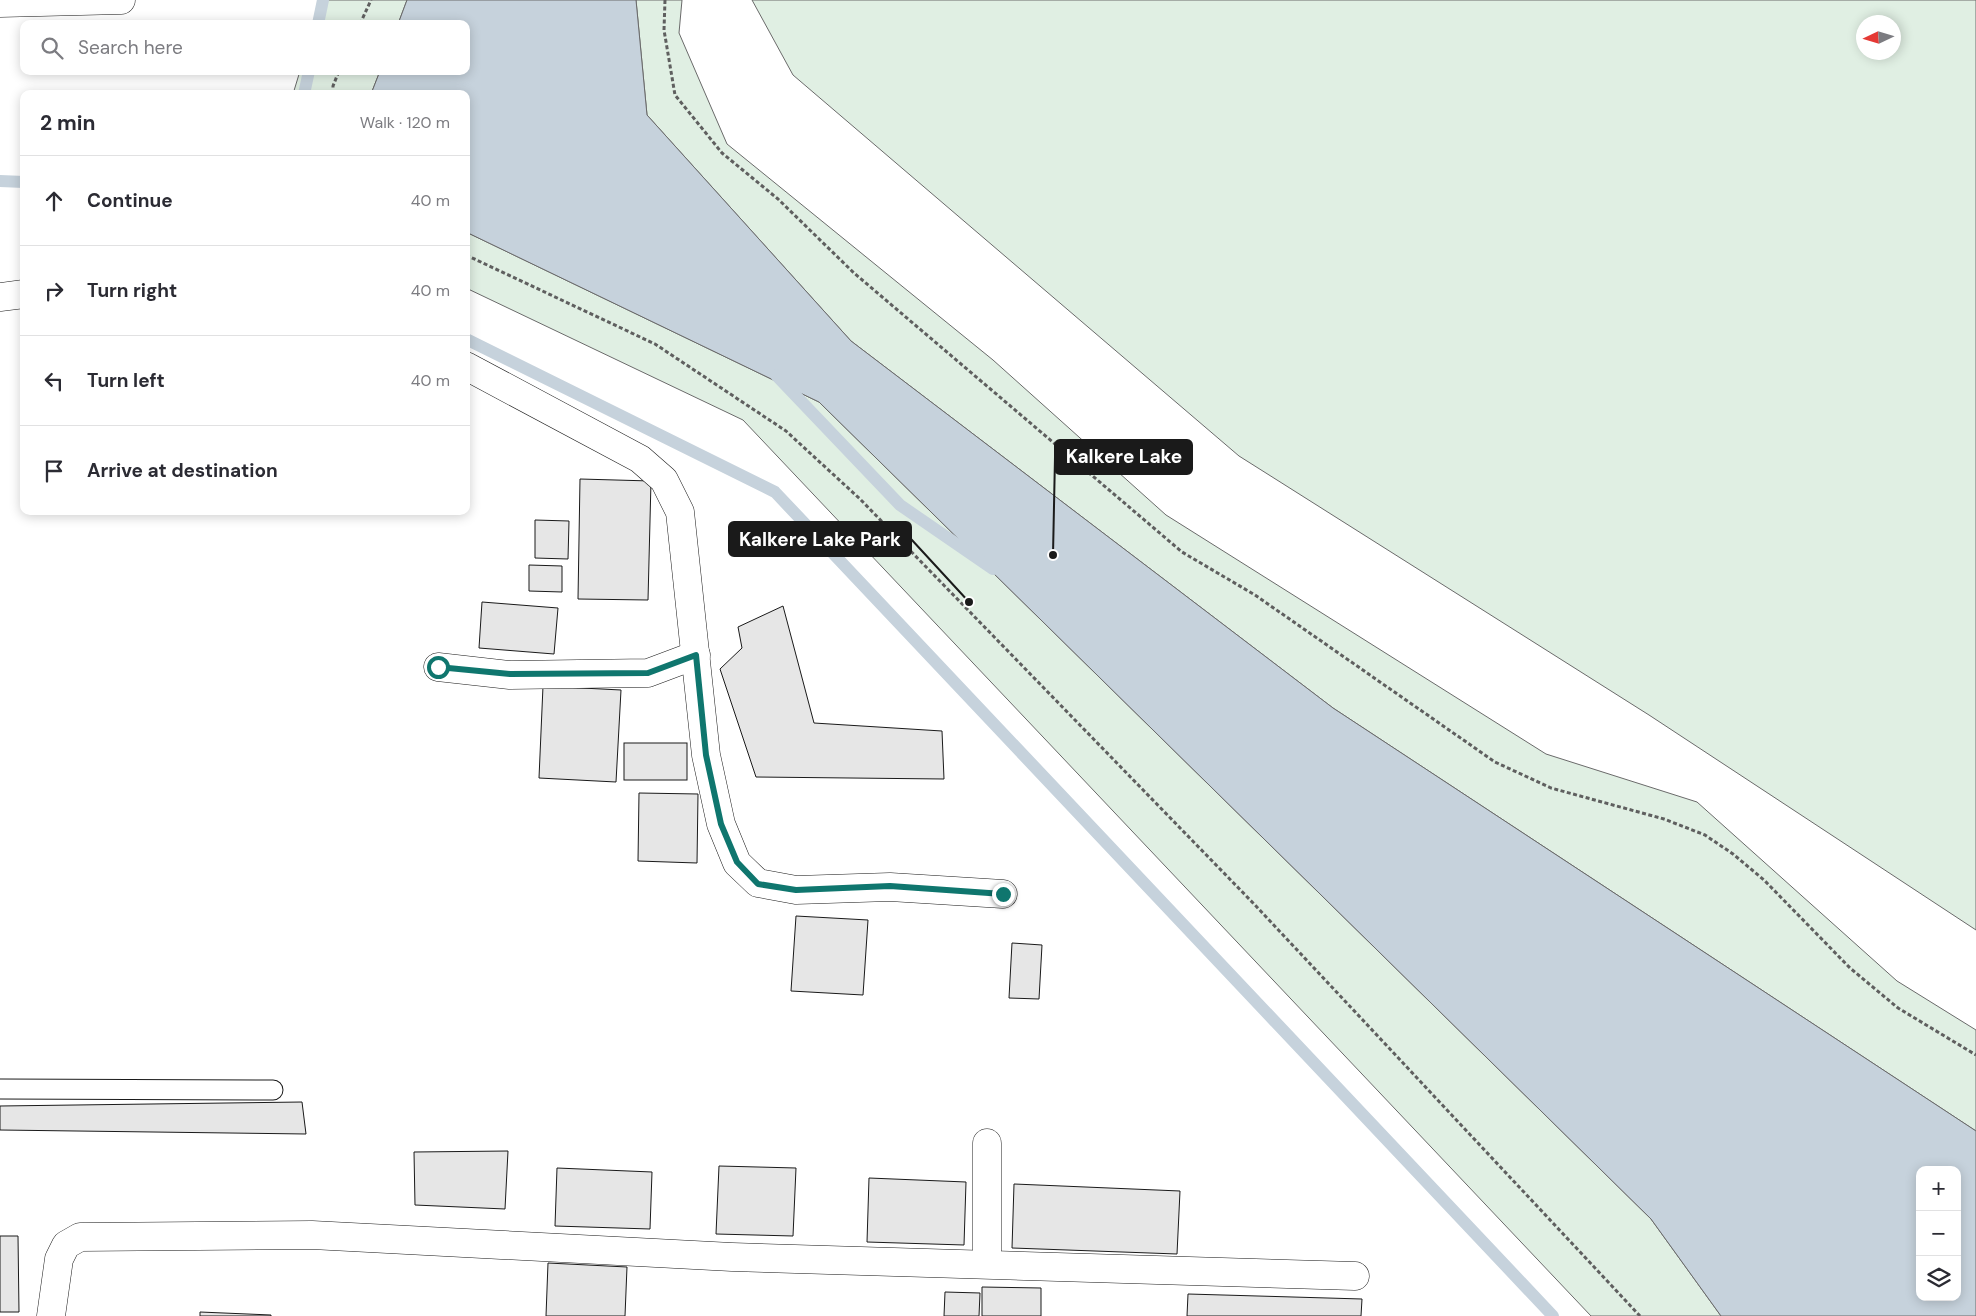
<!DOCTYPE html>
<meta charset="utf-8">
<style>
:root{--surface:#fff;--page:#f7f7f7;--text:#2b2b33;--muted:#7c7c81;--line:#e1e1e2}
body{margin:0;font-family:"DM Sans",sans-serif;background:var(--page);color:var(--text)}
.controls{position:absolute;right:15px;bottom:15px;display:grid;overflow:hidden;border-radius:10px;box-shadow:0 2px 12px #0003}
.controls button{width:45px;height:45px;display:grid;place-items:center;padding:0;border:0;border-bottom:1px solid var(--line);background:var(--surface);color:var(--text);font:25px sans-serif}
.compass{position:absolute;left:1856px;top:15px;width:45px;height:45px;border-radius:50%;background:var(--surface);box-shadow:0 2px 12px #0003;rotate:266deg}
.stop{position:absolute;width:15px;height:15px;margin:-11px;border:4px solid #0f766e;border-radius:50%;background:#fff}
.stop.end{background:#0f766e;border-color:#fff;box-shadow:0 1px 5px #0008}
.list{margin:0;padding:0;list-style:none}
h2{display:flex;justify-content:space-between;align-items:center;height:65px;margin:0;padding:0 20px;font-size:21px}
h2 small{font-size:16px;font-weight:400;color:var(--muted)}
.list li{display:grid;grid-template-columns:32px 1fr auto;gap:15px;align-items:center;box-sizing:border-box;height:90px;padding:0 20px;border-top:1px solid var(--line)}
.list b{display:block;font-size:19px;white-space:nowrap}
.list em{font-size:16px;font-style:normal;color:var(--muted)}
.icon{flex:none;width:28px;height:28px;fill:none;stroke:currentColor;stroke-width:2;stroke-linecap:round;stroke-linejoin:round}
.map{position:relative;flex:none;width:1976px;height:1316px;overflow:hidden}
.search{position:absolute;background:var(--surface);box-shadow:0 2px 12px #0003;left:20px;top:20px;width:450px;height:55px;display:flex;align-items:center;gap:12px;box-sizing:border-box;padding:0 18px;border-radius:10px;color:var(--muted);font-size:19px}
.panel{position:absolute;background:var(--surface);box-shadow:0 2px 12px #0003;left:20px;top:90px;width:450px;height:425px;border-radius:10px}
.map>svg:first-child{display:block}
.green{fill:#e0efe3;stroke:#6a6a6a;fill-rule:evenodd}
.water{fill:#c6d2dc;stroke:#6a6a6a;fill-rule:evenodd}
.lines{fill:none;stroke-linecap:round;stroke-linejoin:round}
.stream{stroke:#c6d2dc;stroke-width:12}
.building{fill:#e6e6e6;stroke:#1a1a1a}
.lane-casing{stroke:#1a1a1a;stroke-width:21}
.street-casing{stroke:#1a1a1a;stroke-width:29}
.path{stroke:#5f5f5f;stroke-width:3;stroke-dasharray:4 2.5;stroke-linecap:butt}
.lane{stroke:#fff;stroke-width:19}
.street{stroke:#fff;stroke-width:28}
.route{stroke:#0f766e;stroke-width:6}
.leader{fill:none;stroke:#1a1a1a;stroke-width:2}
.callout-dot{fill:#1a1a1a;stroke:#fff;stroke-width:2}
.callout{fill:#1a1a1a;stroke:#1a1a1a;stroke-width:2}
.callout-label{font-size:19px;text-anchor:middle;font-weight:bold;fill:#fff}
</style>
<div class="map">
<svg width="1976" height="1316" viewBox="0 0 1976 1316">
<rect width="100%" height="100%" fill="#fff"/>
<g class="green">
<polygon points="327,0 407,0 398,24 318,24"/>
<polygon points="636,0 682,0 679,33 727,144 993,360 1166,515 1546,754 1697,802 1897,981 1976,1030 1976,1131 1333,708 851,341 647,115"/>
<path d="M752,0h1224v930l-327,-215 -410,-259 -446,-381zM1894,22v30h-30v-30z"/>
<polygon points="300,71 380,71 371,94 293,94"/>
<polygon points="466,232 819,402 1651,1219 1721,1316 1591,1316 743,420 466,288"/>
</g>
<path class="water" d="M407,0h229l11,115 204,226 482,367 643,423v185h-255l-70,-97 -832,-817 -353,-170v-138h-95l9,-23h86v-47h-68zM1920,1170h37v127h-37z"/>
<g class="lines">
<g class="stream">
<polyline points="318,24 323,0"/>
<polyline points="304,94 309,71"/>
<polyline points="0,181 24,182"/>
<polyline points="466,339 775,492 1553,1316"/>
<polyline points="776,375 900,505 993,569"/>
</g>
</g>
<g class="building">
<polygon points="580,479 651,481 648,600 578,599"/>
<polygon points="535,520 569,521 568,559 535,558"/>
<polygon points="529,565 562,566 562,592 529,591"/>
<polygon points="482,602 558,608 554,654 479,648"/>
<polygon points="783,606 814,723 942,731 944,779 756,777 720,669 742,648 738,627"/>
<polygon points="543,686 621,690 616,782 539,778"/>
<rect x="624" y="743" width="63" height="37"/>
<polygon points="639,793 698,794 697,863 638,861"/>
<polygon points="796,916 868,920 863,995 791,991"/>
<polygon points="1012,943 1042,945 1039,999 1009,998"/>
<polygon points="302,1102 306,1134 0,1130 0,1106"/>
<polygon points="508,1151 505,1209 415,1205 414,1152"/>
<polygon points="719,1166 796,1168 793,1236 716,1234"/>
<polygon points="557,1168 652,1172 650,1229 555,1226"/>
<polygon points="869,1178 966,1182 964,1245 867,1242"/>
<polygon points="1014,1184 1180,1191 1177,1254 1012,1248"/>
<polygon points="0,1236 18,1236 19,1312 0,1312"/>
<polygon points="548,1263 627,1267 625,1316 546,1316"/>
<polygon points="982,1287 1041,1288 1041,1316 982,1316"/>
<polygon points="945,1292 980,1293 979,1316 944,1316"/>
<polygon points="1188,1294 1362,1299 1361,1316 1187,1316"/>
<polygon points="200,1312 271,1315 271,1316 200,1316"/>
</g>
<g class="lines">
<g class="lane-casing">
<polyline id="lane" points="0,1089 273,1090"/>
</g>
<g class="street-casing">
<g id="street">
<polyline points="0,3 121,0"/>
<polyline points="0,297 24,294"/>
<polyline points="466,366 640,459 664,480 680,512 706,755 721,824 737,863 758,883 796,890 890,887 1003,894"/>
<polyline points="438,667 510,675 648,673 696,655"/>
<polyline points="987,1143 987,1264"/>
<polyline points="51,1316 59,1259 66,1245 80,1237 312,1235 732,1257 1355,1276"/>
</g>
</g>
<g class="path">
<polyline points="665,0 664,30 675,95 722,153 778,199 854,273 1182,552 1255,595 1495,762 1551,788 1664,819 1705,835 1733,854 1764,880 1850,968 1898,1008 1976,1055"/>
<polyline points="360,24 371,0"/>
<polyline points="333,94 333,86 339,71"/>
<polyline points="466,255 655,344 786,431 860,499 1255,905 1640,1316"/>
</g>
<use href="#lane" class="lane"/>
<use href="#street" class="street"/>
</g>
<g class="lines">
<polyline class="route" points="438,667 510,674 648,673 696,655 706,755 721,824 737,862 758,884 796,890 890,886 1003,894"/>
</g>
<path class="leader" d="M1053 555L1055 457M969 602L911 539"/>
<g class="callout-dot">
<circle cx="1053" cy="555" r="5"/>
<circle cx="969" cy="602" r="5"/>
</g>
<g class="callout">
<rect x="1055" y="440" width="137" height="34" rx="5"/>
<rect x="729" y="522" width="182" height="34" rx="5"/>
</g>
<g class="callout-label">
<text x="1124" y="463">Kalkere Lake</text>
<text x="820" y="546">Kalkere Lake Park</text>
</g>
</svg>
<div class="controls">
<button>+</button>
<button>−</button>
<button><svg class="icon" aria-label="layers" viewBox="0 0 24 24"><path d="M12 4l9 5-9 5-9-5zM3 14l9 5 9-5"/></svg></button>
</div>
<svg class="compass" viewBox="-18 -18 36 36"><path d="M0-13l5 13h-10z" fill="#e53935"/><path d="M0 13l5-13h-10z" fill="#7c7c81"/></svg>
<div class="stop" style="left:438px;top:667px"></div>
<div class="stop end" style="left:1003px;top:894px"></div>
<div class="search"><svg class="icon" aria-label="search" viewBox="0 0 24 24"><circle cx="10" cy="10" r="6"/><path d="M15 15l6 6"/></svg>Search here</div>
<section class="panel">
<h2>2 min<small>Walk · 120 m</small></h2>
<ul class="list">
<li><svg class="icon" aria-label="ahead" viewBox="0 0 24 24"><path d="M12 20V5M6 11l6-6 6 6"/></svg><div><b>Continue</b></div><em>40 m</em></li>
<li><svg class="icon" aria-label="right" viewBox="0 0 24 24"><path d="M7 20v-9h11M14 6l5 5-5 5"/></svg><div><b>Turn right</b></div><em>40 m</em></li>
<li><svg class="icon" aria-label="left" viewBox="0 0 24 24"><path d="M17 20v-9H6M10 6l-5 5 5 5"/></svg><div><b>Turn left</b></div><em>40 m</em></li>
<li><svg class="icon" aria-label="arrive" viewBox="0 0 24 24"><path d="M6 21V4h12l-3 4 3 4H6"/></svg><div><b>Arrive at destination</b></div></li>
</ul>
</section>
</div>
